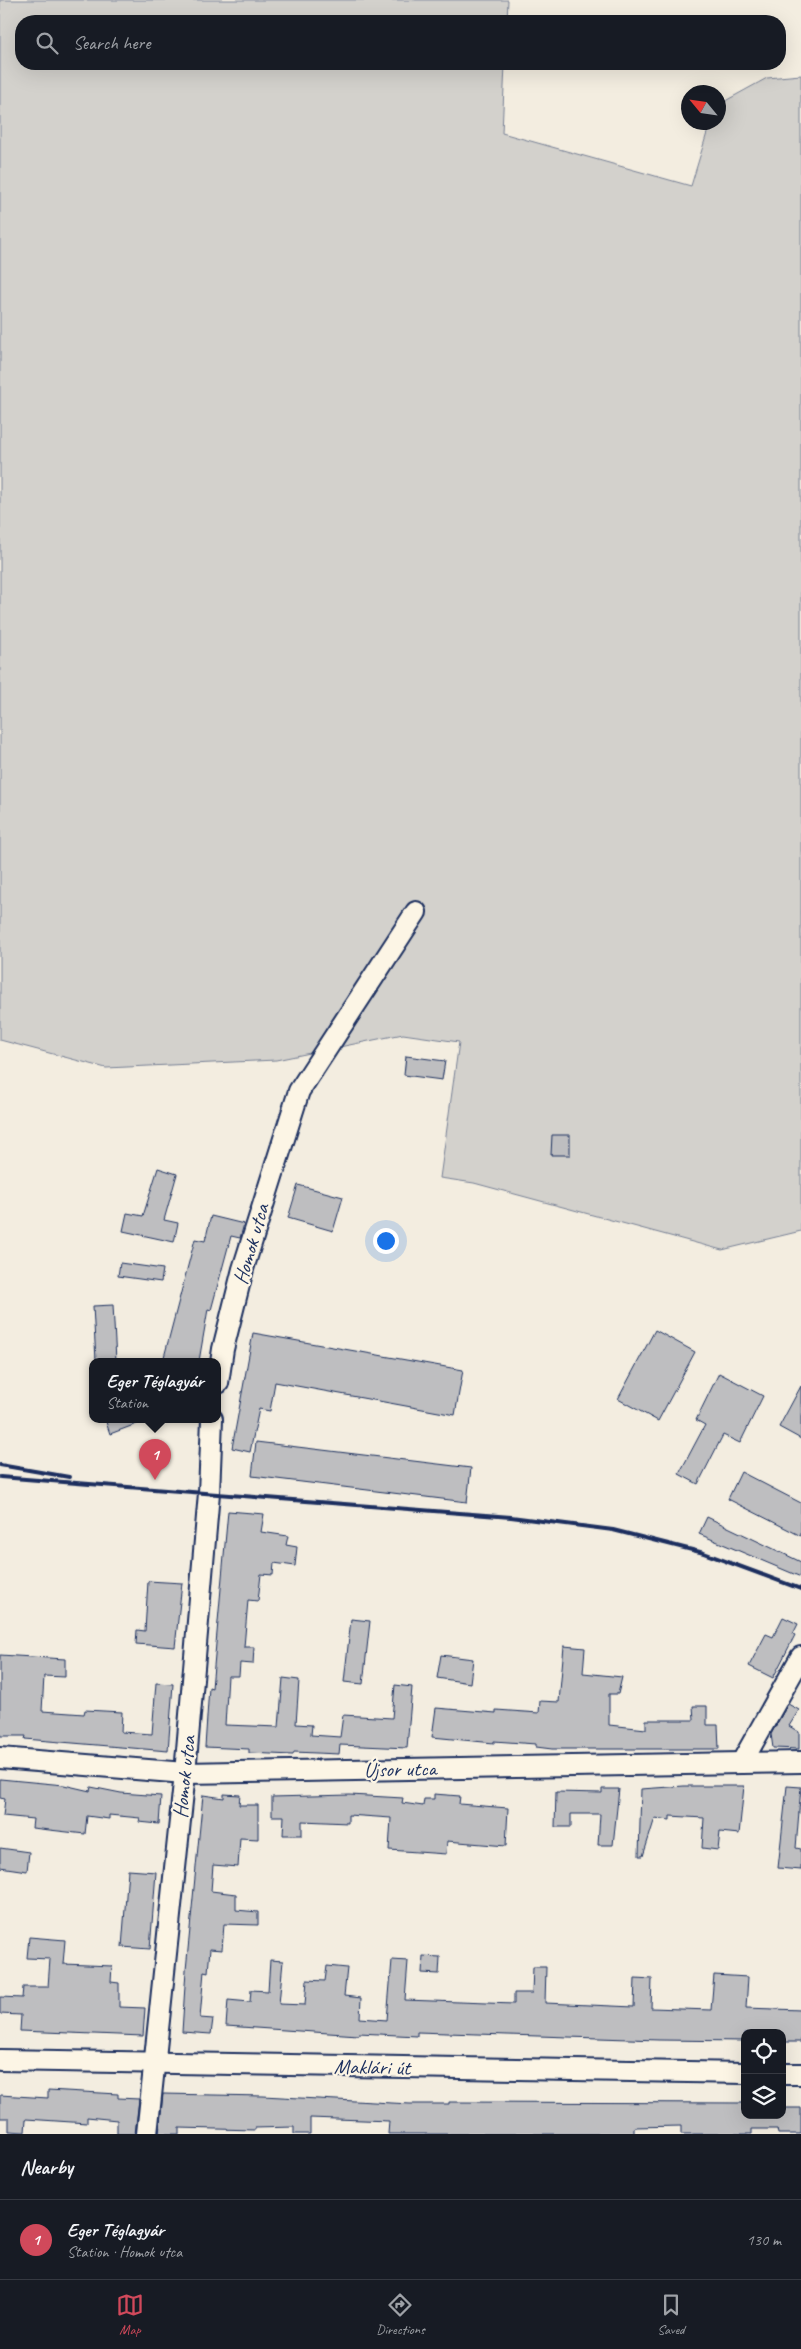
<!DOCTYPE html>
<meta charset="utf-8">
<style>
:root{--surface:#171b24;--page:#20242c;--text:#f1f3f6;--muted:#9ea1a6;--line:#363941;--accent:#d1495b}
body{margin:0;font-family:Caveat,sans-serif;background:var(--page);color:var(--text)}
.controls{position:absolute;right:15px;bottom:15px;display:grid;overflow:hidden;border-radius:10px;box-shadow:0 5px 20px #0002}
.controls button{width:45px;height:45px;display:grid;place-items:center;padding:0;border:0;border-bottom:1px solid var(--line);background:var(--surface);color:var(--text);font:25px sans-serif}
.compass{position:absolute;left:681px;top:85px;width:45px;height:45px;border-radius:50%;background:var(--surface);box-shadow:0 5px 20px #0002;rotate:299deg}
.you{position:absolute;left:385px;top:1240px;width:18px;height:18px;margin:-12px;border:4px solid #fff;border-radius:50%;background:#1a73e8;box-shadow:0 0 0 8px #1a73e833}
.badge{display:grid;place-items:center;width:32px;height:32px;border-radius:50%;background:var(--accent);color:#fff;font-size:16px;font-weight:700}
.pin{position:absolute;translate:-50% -41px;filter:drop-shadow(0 1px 2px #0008)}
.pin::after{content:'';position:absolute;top:26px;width:18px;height:15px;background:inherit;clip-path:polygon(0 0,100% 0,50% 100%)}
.popup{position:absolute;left:89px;top:1358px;width:132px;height:65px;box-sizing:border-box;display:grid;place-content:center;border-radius:10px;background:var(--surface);filter:drop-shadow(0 1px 4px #0005);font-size:16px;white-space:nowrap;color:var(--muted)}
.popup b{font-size:19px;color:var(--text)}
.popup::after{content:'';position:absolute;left:50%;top:100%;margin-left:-10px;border:10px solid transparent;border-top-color:var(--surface)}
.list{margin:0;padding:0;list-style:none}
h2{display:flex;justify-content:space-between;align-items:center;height:65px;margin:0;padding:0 20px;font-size:21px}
h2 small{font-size:16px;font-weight:400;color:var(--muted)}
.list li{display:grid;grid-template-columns:32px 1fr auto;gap:15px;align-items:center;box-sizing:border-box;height:80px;padding:0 20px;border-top:1px solid var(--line)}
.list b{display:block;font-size:19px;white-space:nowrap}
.list p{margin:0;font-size:16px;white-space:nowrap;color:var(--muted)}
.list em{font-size:16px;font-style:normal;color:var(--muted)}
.icon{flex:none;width:28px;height:28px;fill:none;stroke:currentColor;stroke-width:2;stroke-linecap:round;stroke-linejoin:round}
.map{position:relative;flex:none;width:801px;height:2134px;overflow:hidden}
.search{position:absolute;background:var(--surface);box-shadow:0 5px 20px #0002;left:15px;right:15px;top:15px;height:55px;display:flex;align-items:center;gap:12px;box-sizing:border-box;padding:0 18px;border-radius:20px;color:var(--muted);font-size:19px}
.sheet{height:145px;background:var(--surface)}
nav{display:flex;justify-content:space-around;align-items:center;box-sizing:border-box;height:70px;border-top:1px solid var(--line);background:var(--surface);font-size:14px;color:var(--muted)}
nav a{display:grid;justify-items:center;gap:2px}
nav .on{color:var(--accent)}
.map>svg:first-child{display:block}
.green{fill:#d3d1cc;stroke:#778095}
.building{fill:#bebec0;stroke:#1b2f5e}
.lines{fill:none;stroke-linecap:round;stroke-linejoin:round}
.minor-casing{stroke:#1b2f5e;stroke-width:24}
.minor{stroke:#fcf5e5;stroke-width:20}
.rail{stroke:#1b2f5e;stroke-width:4}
.labels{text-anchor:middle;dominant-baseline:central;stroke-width:4.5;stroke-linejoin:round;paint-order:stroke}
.street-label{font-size:21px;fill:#1b2f5e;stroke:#fcf5e5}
</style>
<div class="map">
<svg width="801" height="2134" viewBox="0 0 801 2134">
<rect width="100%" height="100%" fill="#f3ede0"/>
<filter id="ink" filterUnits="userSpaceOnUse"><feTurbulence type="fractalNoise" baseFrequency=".02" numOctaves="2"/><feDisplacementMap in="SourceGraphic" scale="10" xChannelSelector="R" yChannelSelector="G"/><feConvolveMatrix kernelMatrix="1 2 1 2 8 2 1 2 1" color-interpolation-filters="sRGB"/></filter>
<g filter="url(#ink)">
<polygon class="green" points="0,0 508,0 507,21 21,21 21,64 505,64 502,133 691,186 710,123 718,122 719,107 727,100 767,78 801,75 801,1231 722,1250 474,1183 440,1178 459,1042 403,1034 276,1060 106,1068 0,1040"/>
<g class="building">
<polygon points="406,1056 445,1061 442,1080 404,1075"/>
<polygon points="552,1135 570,1135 570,1155 551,1155"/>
<polygon points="158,1168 177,1174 164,1220 178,1223 174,1242 123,1231 127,1213 143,1216"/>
<polygon points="298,1185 343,1197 333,1231 288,1218"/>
<polygon points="211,1216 244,1224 240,1238 231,1236 211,1310 208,1309 199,1361 163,1361 195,1239 205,1241"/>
<polygon points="120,1263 163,1269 161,1282 118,1276"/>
<polygon points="113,1305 116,1361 96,1361 93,1306"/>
<polygon points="655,1330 695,1352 658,1421 618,1399"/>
<polygon points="253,1333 463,1370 455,1415 275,1382 270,1411 259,1409 250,1452 232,1448"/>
<polygon points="719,1373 763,1396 740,1443 723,1435 698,1484 679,1474 705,1425 696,1420"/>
<polygon points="801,1386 801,1439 779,1427"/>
<polygon points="105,1419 147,1419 147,1420 110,1434"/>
<polygon points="256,1442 471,1468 467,1502 252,1476"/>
<polygon points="741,1472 801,1503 801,1536 728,1499"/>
<polygon points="228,1511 264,1514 261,1532 288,1536 286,1545 297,1547 295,1566 274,1563 273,1575 261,1574 258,1601 248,1600 244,1647 254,1647 253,1664 240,1663 239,1676 228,1676 225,1725 279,1727 283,1678 299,1680 296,1724 312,1725 311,1735 340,1737 343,1715 392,1718 395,1685 412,1687 407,1748 340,1745 339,1754 294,1752 293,1755 249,1753 249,1749 205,1747 209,1687 212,1688"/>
<polygon points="707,1517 801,1562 801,1577 699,1534"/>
<polygon points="148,1581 182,1583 175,1647 136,1644 137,1630 145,1631"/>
<polygon points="783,1617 798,1624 793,1634 795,1635 773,1678 749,1666 766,1634 773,1637"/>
<polygon points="351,1619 370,1621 363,1684 344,1682"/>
<polygon points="564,1646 585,1648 583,1673 622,1677 618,1694 609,1694 609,1725 646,1729 646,1720 694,1720 693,1706 707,1706 707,1725 718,1725 719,1749 552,1749 536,1747 536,1744 494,1741 494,1743 432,1737 436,1708 496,1713 496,1710 539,1713 540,1701 559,1702"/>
<polygon points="0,1655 65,1659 65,1677 44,1676 42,1711 84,1714 85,1710 122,1712 121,1732 152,1734 156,1683 173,1684 168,1751 25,1739 26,1736 0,1736"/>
<polygon points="441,1655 473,1659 470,1683 437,1678"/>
<polygon points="788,1704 799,1710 789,1726 799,1732 799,1749 773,1748 771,1734"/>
<polygon points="0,1779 64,1785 90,1791 91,1787 121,1793 161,1796 159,1824 139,1822 140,1818 109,1815 109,1819 87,1816 85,1834 32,1828 33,1819 3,1816 5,1799 0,1798"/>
<polygon points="684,1786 744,1786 739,1834 720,1832 718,1850 702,1848 704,1818 670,1816 670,1820 655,1818 643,1856 639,1856 641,1789"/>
<polygon points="787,1786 801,1787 796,1848 801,1849 801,1870 778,1868"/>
<polygon points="602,1789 619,1789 613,1845 598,1845 600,1814 571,1814 571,1827 555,1827 556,1792 602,1793"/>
<polygon points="224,1794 240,1795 239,1805 258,1805 258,1839 240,1838 238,1867 213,1865 211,1891 236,1894 236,1910 258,1912 258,1925 224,1924 222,1950 210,1949 208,1972 204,1971 200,2018 213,2019 211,2034 182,2032 186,1970 203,1795 224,1798"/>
<polygon points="434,1794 460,1796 459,1804 508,1808 506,1846 447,1841 446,1854 389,1850 391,1818 348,1815 348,1823 302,1821 302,1835 283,1835 284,1816 272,1816 272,1797 350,1795 403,1798 402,1803 423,1806 424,1799 434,1799"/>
<polygon points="0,1848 29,1852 27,1871 0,1867"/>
<polygon points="128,1870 156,1872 150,1949 122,1947"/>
<polygon points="29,1937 65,1940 63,1964 112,1966 111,1982 119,1983 119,2007 145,2008 143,2036 20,2031 21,2015 0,2014 0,1997 22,1998 23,1987 48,1987 50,1959 27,1958"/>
<polygon points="423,1956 440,1957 439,1974 422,1973"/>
<polygon points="270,1960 283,1961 279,2004 305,2005 307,1980 325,1981 327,1966 347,1968 344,1996 361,1998 360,2018 387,2020 392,1960 408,1961 405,2000 514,2004 514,1993 532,1993 533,1967 546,1967 545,2003 634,2007 635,1978 652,1979 651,2008 711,2010 714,1975 748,1977 746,2008 801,2010 801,2042 782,2042 782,2033 745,2033 745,2041 659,2040 417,2032 417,2036 359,2033 358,2035 226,2026 228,2000 250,2002 251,1990 268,1991"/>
<polygon points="48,2090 118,2094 118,2098 139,2099 135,2134 117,2134 117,2120 87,2117 87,2123 26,2119 25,2132 9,2131 9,2118 0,2118 0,2095 48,2098"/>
<polygon points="163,2094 263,2096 410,2104 449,2104 449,2102 745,2103 745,2115 782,2115 782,2108 801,2108 801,2134 778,2134 777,2129 752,2129 752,2134 681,2134 681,2126 634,2127 634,2134 388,2134 389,2121 310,2118 310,2134 294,2134 294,2127 255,2128 255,2130 179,2128 179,2134 159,2134"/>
</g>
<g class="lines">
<g class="minor-casing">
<g id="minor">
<polyline points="218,1383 223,1349 243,1269 299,1091 416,912"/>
<polyline points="0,1758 185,1773 801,1762"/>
<polyline points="742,1762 801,1657"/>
<polyline points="0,2060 745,2073"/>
<polyline points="782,2074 801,2074"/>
<polyline points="147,2134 185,1773 209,1493 212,1419"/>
</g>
</g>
<use href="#minor" class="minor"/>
<g class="rail">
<polyline points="0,1465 69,1477"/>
<polyline points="0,1477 511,1517 613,1530 704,1553 801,1589"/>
</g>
</g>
</g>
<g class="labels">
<g class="street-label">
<text transform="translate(251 1244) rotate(-74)">Homok utca</text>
<text transform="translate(400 1769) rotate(-1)">Újsor utca</text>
<text transform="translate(184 1777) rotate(-84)">Homok utca</text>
<text transform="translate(372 2067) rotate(1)">Maklári út</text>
</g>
</g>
</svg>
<div class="controls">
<button><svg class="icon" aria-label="locate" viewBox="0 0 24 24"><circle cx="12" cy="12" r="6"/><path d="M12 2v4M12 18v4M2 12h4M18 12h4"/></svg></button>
<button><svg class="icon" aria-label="layers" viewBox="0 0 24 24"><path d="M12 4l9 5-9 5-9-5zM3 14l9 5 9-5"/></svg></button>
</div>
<svg class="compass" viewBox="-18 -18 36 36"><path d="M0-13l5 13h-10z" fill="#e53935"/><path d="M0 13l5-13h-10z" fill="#9ea1a6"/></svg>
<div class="you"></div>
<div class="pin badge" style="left:155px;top:1480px">1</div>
<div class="popup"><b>Eger Téglagyár</b>Station</div>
<div class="search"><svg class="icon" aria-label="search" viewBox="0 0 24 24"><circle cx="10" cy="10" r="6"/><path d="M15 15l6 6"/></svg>Search here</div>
</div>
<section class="sheet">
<h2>Nearby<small></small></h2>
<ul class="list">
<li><span class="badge">1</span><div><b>Eger Téglagyár</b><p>Station · Homok utca</p></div><em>130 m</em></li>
</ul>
</section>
<nav>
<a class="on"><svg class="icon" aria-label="map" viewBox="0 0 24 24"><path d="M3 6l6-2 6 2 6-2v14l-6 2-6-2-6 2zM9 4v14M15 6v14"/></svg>Map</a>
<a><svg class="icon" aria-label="directions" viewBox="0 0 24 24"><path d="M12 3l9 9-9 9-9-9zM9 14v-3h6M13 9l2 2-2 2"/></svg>Directions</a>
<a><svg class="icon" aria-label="saved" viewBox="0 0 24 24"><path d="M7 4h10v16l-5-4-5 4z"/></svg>Saved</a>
</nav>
